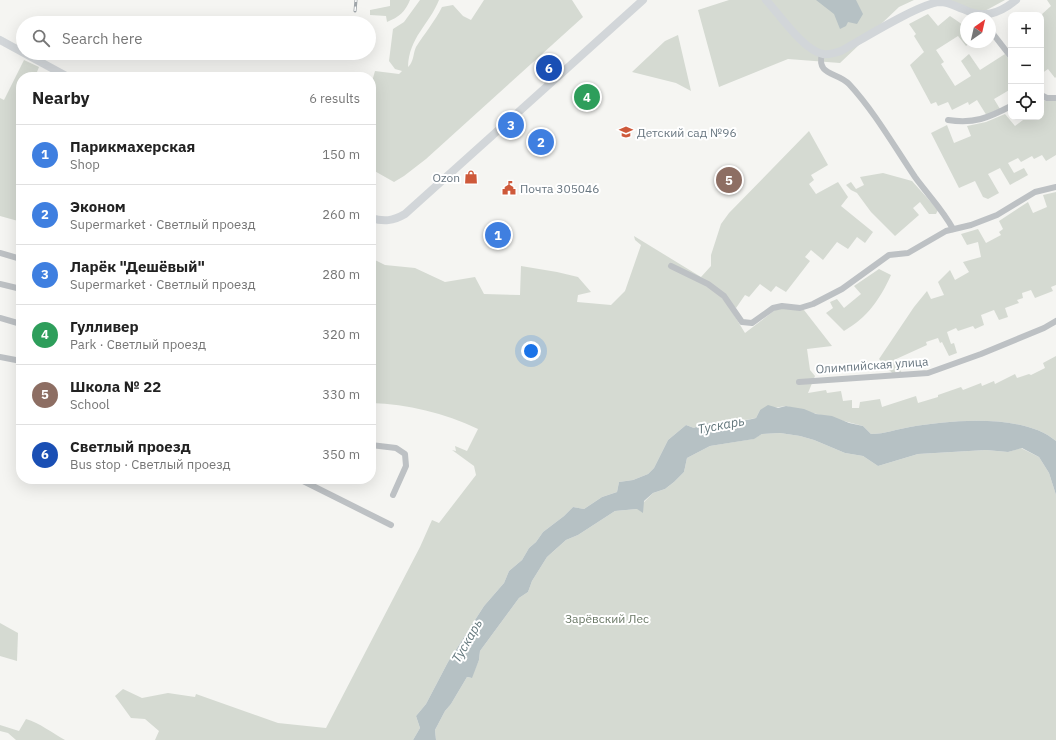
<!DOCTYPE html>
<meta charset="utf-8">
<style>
:root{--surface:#fff;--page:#f2f2f2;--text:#222;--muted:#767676;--line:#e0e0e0;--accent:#111827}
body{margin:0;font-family:"IBM Plex Sans",sans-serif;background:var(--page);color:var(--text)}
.controls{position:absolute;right:12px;top:12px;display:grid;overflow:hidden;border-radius:8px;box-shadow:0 4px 16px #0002}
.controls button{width:36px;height:36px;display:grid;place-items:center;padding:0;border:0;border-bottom:1px solid var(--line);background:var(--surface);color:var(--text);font:20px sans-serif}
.compass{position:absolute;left:960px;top:12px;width:36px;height:36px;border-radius:50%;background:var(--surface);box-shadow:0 4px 16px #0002;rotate:34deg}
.you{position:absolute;left:531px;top:351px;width:14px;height:14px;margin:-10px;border:3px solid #fff;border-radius:50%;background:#1a73e8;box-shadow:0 0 0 6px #1a73e833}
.badge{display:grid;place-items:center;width:26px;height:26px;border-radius:50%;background:var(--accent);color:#fff;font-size:13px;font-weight:700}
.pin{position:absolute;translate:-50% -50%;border:2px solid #fff;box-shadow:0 1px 4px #0006}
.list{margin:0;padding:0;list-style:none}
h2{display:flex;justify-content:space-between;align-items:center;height:52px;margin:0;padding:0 16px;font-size:17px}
h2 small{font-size:13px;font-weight:400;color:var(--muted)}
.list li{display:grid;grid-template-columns:26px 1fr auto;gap:12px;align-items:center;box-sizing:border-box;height:60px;padding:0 16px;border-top:1px solid var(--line)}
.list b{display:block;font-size:15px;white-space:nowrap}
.list p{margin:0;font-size:13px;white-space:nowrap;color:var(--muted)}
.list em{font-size:13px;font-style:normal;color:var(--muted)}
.icon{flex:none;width:22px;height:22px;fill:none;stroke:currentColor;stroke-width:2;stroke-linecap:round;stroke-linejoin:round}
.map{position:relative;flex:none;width:1056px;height:740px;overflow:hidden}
.search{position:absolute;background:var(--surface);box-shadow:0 4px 16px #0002;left:16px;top:16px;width:360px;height:44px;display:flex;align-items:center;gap:10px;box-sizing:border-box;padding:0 14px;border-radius:22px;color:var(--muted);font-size:15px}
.panel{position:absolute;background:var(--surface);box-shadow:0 4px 16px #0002;left:16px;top:72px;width:360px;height:412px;border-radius:16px}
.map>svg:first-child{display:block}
.green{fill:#d5dad2}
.water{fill:#b6c1c4}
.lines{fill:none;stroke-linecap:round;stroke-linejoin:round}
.street{stroke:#bdc1c4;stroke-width:6}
.secondary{stroke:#d2d6d9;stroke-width:8}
.rail-casing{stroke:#9fa5a9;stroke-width:3}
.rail{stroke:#fff;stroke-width:1.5;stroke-dasharray:4.5;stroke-linecap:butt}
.labels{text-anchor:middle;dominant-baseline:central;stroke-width:4;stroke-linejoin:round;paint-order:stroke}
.poi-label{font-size:12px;fill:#687680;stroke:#fff;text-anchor:start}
.street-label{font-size:12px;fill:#687680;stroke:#fff}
.park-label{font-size:12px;fill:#6a7866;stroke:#fff}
.water-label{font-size:13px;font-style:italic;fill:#63777c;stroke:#fff}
</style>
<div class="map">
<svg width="1056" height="740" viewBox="0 0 1056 740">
<rect width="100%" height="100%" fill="#f5f5f2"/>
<g class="green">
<path d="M390,0h20c-5,12 -11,17 -23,22l-1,-6 -16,-1v-5l20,-4z"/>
<path d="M420,0h19c-10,25 -30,37 -31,67 6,-5 5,-14 8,-20 9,-14 19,-26 26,-40l11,-2 10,11 8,4 13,-20h88l11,17 -157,142 -22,17 -10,6 -23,-13v-84l4,-14 24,3 3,-3 -7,-2 -6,-8 4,-32 11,-7z"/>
<polygon points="729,0 914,0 899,7 840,63 788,59 719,87 698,10"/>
<polygon points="947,0 1005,0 972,18"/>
<polygon points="1047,0 1056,0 1056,77 1055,78 1048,69 1041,74 1041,23 1043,21 1041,15 1051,6"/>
<polygon points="928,14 938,26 950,16 966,27 966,42 971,42 966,46 958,36 936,50 944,62 941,64 955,86 971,76 961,61 969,54 980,70 1005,54 1011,62 1011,89 994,99 1000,109 987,116 977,100 969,105 968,102 952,110 948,102 938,106 936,102 931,104 910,65 924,52 914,36 916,34 909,24"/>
<polygon points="678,35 691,91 676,83 632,72 665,41"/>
<polygon points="24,60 39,67 35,77 21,77 21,224 18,221 0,216 0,98 4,100"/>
<path d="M583,86c8,0 15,8 14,16l-8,7 -5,-2 -9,-13 2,-4z"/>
<polygon points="1041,100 1056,101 1056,155 1046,161 1042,155 1034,159 1032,156 1021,162 1018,158 1008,163 1014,173 1024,168 1028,175 1010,185 1000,168 988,174 999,193 988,199 983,197 975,181 959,188 931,133 947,125 954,143 971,136 967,126 986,122 1005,114 1015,126 1027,117 1041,117"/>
<path d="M809,131l19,34 -17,10 3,5 -5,4 7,10 22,-12 10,15 -7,9 32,26 -8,11 -8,-6 -9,12 -11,-7 -14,18 -12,-10 -6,7 5,4 -24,31 -10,-6 -5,6 -11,-8 -11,13 -4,-2 -9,13 -33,-29 23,23 19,31 30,-23 10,-2 19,2 28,36 -25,3 3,21 5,6 -7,17 18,-3 1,3 14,-2 2,10 9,-1v8h7l1,-6 20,-3 2,8 34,-11 2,7 20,-6v-2l23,-8 2,3 18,-7 1,3 12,-5 1,3 20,-10 2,4 12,-4 2,1 14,-7 -2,-5 13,-7v85c-33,-28 -106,-21 -146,-14 -13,2 -25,7 -39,7l-8,-8 -77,-20 -26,4 -4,8c-21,5 -43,0 -62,10l-8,-3 -18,15 -14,28 -6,6 -15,6 -14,2 -2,10 -15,5 -18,12 -11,-2 -9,9 -21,16 -7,10 -7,6 -7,12 -13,11 -5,12 -20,23 -36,56 -22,42 -10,12 4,12 -7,12h-258l4,-9 -14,-12 -14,-1 -16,-22 8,-7 19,9 26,-5 27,4 1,-3 82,29 48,5 94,-181 12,-27 7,3 37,-48 -2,-9 -22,-16 4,1 -1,-5 12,5 11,-22c-34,-16 -70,-25 -107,-26v-145l14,7 30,3 30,14 30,-5 9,17 36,1 1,-29 36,6 21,5 13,15 -13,3 -1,7 34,3 14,-14 16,-46 -6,-5 -1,-4 67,41 10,-11v-11l10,-31 8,-11z"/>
<polygon points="883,173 912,181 938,210 936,214 929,214 920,202 913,208 919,215 895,236 871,212 857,193 851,190 846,185 851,182 856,189 864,185 860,177"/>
<polygon points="1056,192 1056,285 1051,287 1053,291 1035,298 1031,290 1022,293 1023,298 1017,300 1019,303 1005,308 1008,317 999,320 994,310 981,315 984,325 975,329 973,326 958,331 956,328 947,332 951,344 954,343 957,353 949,356 942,342 940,343 938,338 926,342 927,345 894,360 902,373 893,374 879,359 914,307 927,291 931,299 944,295 938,282 950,270 955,280 969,272 963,262 981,257 978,242 967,245 961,234 978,229 986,243 1001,235 999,232 1003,229 999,221 1028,202 1033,213 1047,207 1043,195"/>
<path d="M879,269l12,6c-11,24 -23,42 -47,56l-18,-18 7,-5 -3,-6 7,-3 7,9 17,-14 -7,-8z"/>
<polygon points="780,433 800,436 814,440 845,453 863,456 878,466 918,454 986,450 1008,452 1021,448 1039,457 1049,473 1056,495 1056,740 436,740 435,730 445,711 451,704 467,677 471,678 479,660 480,651 519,598 528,592 532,581 547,557 556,549 566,540 578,535 615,511 637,509 653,493 665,489 674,482 684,472 687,458 710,446 753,439 762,434"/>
<polygon points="0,623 18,633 17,661 0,656"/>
<path d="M26,719c14,4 26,14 39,21h-49l-8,-7 -8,-2v-6l19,6z"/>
</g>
<g class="water">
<polygon points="816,0 856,0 863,14 857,24 848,22 846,26 840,29 834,14"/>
<path d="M768,405l10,3 8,-2 18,3 12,5 16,2 17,7 14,3 8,8c14,0 26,-5 39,-7 40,-7 113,-14 146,14v54l-7,-22 -10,-16 -17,-9 -14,4 -22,-2 -68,4 -40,12 -15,-10 -18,-3 -31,-13 -14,-4 -20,-3 -18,1 -8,5 -44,7 -23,12 -3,14 -10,10 -9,7 -12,4 -9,8 -1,12 -6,-4 -22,2 -37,24 -12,5 -19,17 -15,24 -4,11 -9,6 -39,53 -1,9 -7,18 -5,-1 -16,27 -6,7 -10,19 1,10h-23l7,-12 -4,-12 10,-12 22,-42 36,-56 20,-23 5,-12 13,-11 7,-12 7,-6 7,-10 21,-16 9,-9 11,2 18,-12 15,-5 2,-10 14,-2 15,-6 6,-6 14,-28 18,-15 8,3c19,-10 41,-4 62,-10l4,-8z"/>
</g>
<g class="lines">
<g class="street">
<polyline points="990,30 1011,57"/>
<path d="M822,54c-6,22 16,18 27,30 25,27 45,62 66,93 13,18 28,33 38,52"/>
<polyline points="1041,95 1047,98 1056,98"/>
<path d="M948,120c26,4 40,-2 63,-14"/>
<polyline points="0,253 21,259"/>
<polyline points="671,266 708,284 724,296 742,322 752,323 773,308 782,306 800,308 813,304 842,289 889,255 908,253 946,231 971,225 997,215 1035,192 1056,187"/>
<polyline points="0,284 21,289"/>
<polyline points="0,318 21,324"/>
<polyline points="0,357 21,361"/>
<polyline points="799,382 928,373 981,354 1044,328 1056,321"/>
<polyline points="371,445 396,448 405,454 406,466 393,495"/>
<polyline points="299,479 391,525"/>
</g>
<g class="secondary">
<path d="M766,0c13,14 38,51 57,54 6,1 12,-1 18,-3 20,-11 79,-48 99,-49 8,0 15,4 23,7 20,10 36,5 53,-9"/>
<polyline points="0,40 68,77"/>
<path d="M371,218c13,4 22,3 34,-4l238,-214"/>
</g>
<g class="rail-casing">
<polyline id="rail" points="355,11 356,0"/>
</g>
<use href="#rail" class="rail"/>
</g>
<defs>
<g id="school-bare" transform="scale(1.08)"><path d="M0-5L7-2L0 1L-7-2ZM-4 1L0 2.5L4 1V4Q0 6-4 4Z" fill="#ce593a" stroke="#fff" stroke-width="2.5" paint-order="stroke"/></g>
<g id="shop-bare" transform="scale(1.08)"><path d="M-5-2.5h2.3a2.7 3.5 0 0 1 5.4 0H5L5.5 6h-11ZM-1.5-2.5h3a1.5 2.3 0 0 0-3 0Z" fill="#ce593a" stroke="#fff" stroke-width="2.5" paint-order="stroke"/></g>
<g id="civic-bare" transform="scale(1.08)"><path d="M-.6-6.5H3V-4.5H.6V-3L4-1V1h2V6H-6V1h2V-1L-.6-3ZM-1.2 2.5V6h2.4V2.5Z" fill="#ce593a" stroke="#fff" stroke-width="2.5" paint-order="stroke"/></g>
</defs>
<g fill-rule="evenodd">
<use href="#school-bare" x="626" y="132"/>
<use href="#shop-bare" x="471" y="177"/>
<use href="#civic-bare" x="509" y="188"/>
</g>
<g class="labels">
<g class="poi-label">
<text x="637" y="132">Детский сад №96</text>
<text x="460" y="177" text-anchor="end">Ozon</text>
<text x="520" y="188">Почта 305046</text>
</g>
<g class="street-label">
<text transform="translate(872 365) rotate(-4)">Олимпийская улица</text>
</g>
<g class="park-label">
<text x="607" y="618">Зарёвский Лес</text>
</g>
<g class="water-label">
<text transform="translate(721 425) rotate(-11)">Тускарь</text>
<text transform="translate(467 641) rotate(-60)">Тускарь</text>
</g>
</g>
</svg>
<div class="controls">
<button>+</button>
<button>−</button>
<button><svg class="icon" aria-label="locate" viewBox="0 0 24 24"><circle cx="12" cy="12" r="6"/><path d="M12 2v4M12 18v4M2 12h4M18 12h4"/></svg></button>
</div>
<svg class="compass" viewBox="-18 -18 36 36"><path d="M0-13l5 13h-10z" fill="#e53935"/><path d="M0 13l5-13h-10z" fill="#767676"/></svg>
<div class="you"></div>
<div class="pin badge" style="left:498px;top:235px;background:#3f7fe0">1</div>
<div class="pin badge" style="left:541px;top:142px;background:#3f7fe0">2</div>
<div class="pin badge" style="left:511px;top:125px;background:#3f7fe0">3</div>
<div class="pin badge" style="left:587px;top:97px;background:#2e9e5b">4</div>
<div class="pin badge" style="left:729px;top:180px;background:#8d6e63">5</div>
<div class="pin badge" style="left:549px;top:68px;background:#1a4fb4">6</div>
<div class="search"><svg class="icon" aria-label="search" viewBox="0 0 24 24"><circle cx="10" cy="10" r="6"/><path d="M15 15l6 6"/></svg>Search here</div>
<section class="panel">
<h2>Nearby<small>6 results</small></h2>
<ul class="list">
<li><span class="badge" style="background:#3f7fe0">1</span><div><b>Парикмахерская</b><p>Shop</p></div><em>150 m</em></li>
<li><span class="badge" style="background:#3f7fe0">2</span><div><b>Эконом</b><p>Supermarket · Светлый проезд</p></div><em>260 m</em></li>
<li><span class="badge" style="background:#3f7fe0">3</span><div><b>Ларёк &quot;Дешёвый&quot;</b><p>Supermarket · Светлый проезд</p></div><em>280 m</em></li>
<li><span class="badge" style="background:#2e9e5b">4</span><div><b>Гулливер</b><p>Park · Светлый проезд</p></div><em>320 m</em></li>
<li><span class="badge" style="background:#8d6e63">5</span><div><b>Школа № 22</b><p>School</p></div><em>330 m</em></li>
<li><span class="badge" style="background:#1a4fb4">6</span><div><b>Светлый проезд</b><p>Bus stop · Светлый проезд</p></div><em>350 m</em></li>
</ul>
</section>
</div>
